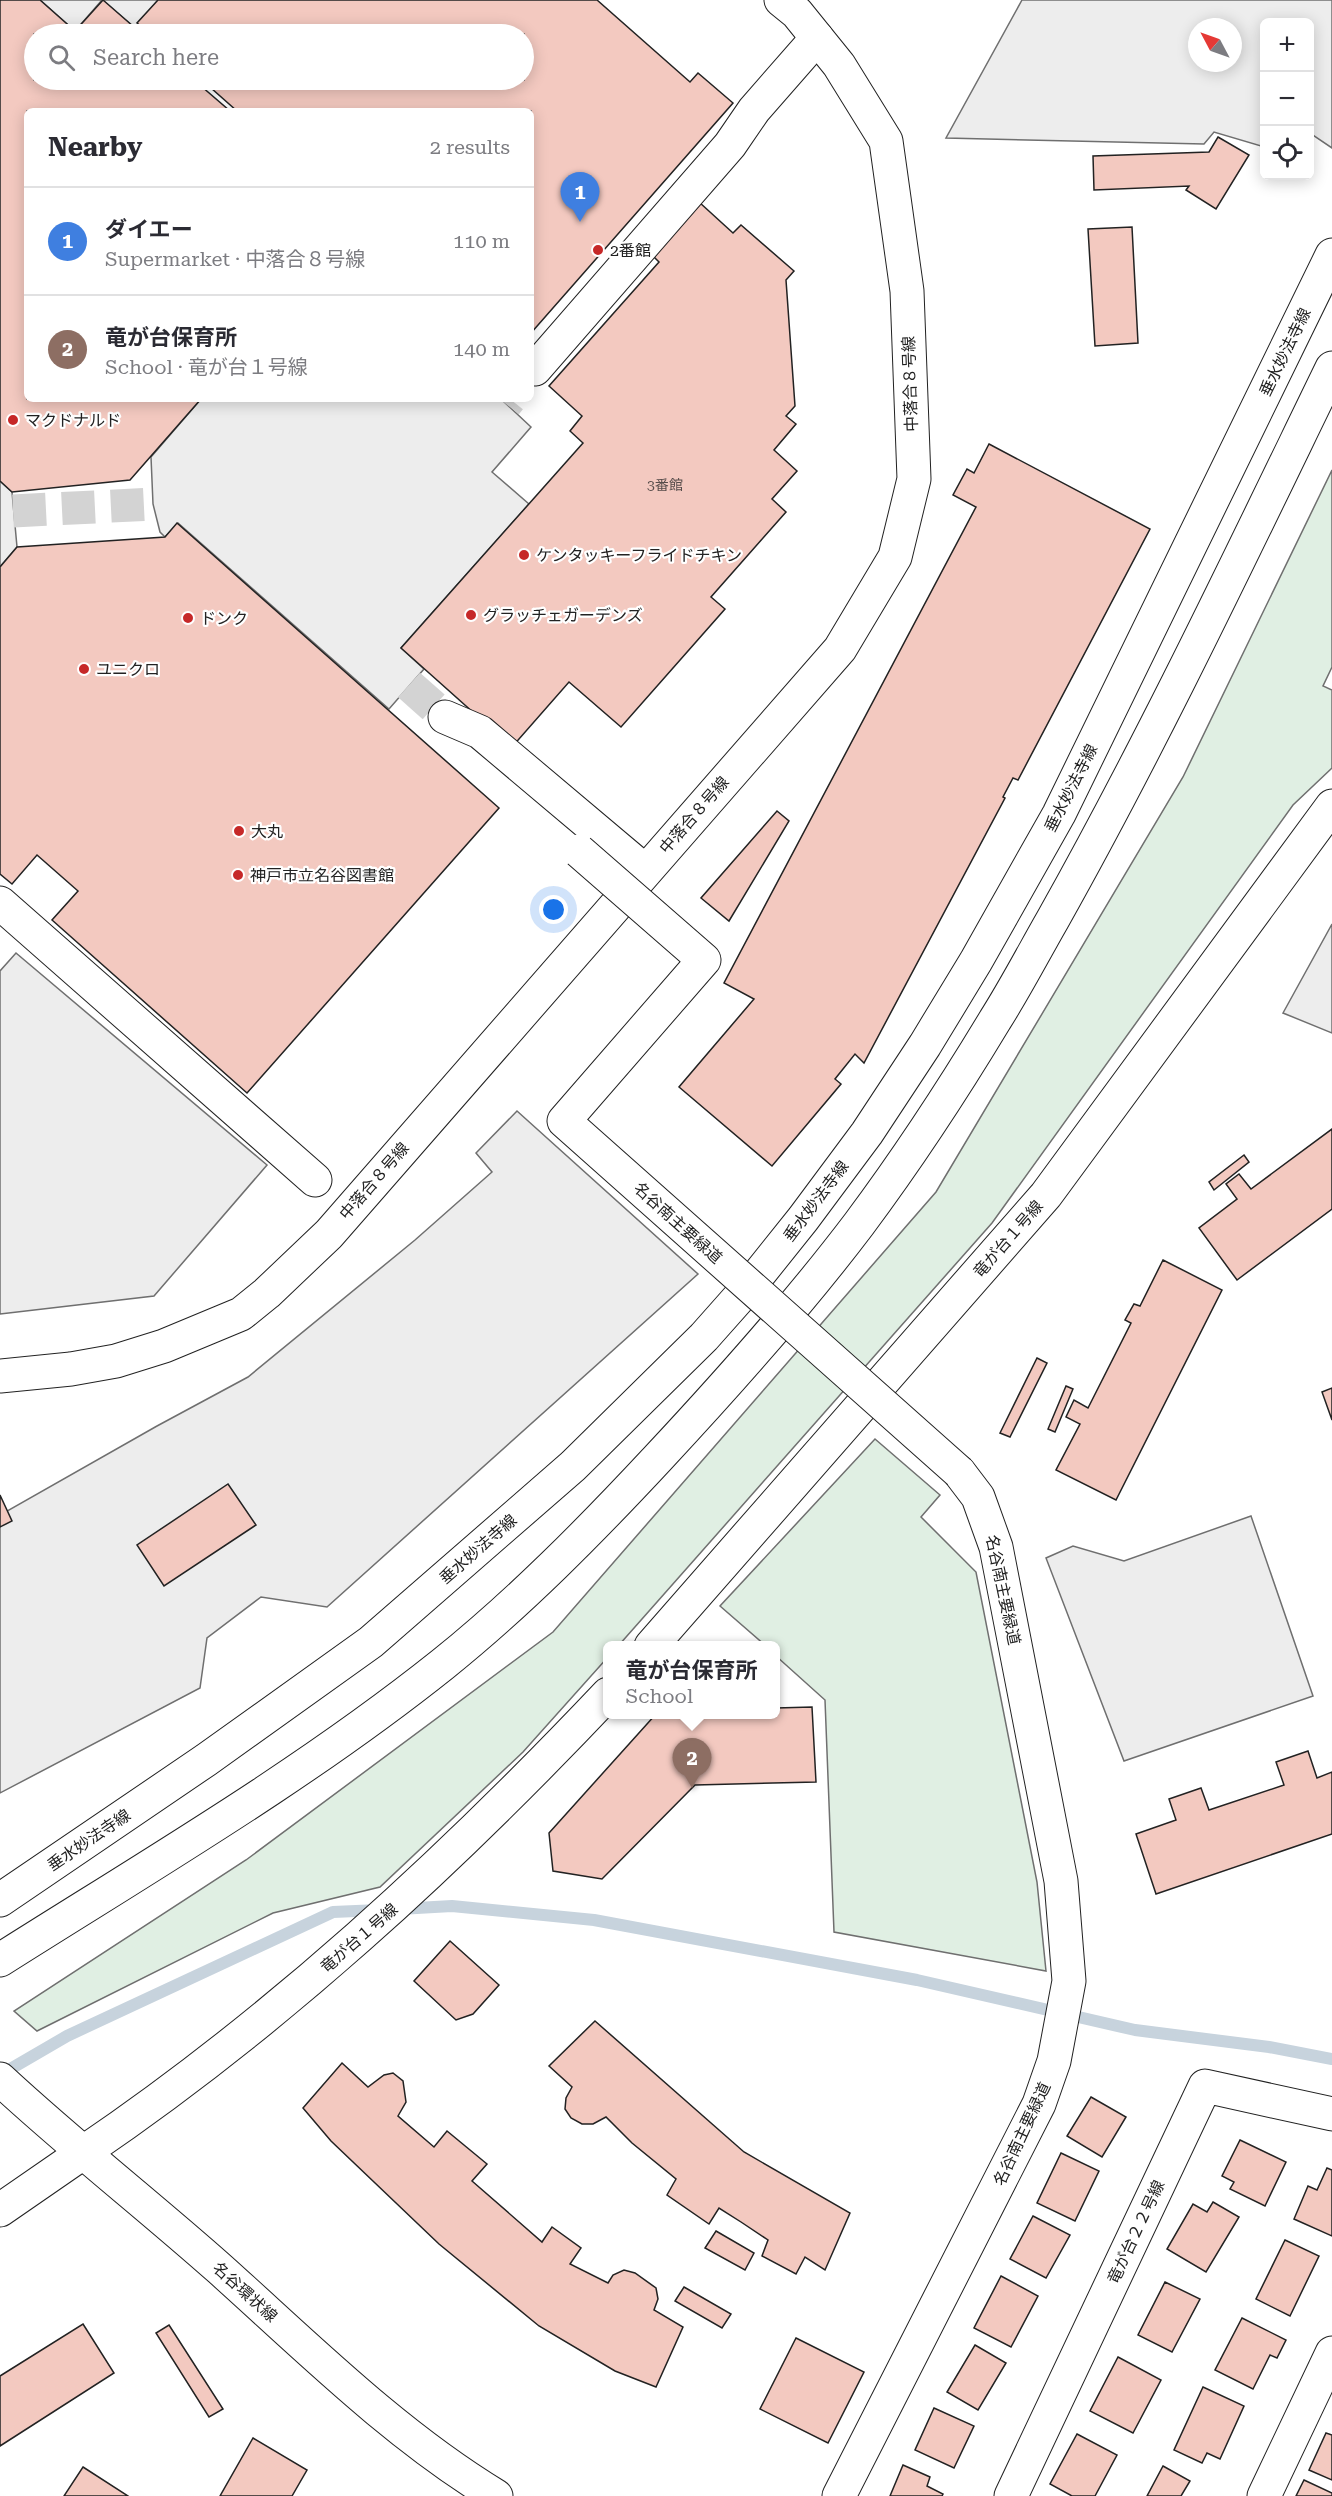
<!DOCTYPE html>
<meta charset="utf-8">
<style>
:root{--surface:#fff;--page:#f2f2f3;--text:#2b2b33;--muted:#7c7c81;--line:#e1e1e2;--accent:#b45309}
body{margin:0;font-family:"Roboto Serif","Noto Sans JP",serif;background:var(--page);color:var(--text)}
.controls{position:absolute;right:18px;top:18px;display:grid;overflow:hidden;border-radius:9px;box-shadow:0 3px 15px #0003}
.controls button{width:54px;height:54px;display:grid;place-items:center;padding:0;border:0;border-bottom:2px solid var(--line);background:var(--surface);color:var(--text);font:30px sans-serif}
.compass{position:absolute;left:1188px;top:18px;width:54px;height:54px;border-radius:50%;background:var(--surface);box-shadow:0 3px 15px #0003;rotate:311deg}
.you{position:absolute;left:554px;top:910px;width:21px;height:21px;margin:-15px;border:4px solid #fff;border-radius:50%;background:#1a73e8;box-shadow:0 0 0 9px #1a73e833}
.badge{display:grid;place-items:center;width:39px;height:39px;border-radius:50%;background:var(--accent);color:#fff;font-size:20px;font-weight:700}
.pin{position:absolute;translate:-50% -50px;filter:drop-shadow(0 2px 3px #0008)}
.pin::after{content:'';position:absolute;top:32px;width:21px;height:18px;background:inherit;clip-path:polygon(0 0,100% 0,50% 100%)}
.popup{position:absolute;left:603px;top:1641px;width:177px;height:78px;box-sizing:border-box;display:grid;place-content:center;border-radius:9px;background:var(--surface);filter:drop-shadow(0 2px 4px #0005);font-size:20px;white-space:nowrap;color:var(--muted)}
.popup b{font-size:22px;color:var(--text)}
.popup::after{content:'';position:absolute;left:50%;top:100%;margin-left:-12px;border:12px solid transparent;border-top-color:var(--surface)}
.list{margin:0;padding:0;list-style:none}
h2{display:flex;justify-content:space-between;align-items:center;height:78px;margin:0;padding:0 24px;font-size:26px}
h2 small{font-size:20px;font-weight:400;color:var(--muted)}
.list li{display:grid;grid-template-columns:39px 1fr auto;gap:18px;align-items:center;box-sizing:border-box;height:108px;padding:0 24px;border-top:2px solid var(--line)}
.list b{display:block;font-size:22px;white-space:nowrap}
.list p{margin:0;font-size:20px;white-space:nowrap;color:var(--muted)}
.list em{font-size:20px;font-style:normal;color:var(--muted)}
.icon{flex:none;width:33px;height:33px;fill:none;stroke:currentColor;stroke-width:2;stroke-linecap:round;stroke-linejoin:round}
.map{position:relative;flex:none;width:1332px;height:2496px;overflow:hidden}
.search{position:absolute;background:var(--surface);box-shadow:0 3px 15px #0003;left:24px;top:24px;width:510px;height:66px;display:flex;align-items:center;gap:15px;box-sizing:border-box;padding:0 21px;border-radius:33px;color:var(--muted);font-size:22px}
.panel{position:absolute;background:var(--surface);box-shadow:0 3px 15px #0003;left:24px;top:108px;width:510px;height:294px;border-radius:9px}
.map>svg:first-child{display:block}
.green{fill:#e0efe3;stroke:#6f6f6f;stroke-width:1.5}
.parking{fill:#ededed;stroke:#6f6f6f;stroke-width:1.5;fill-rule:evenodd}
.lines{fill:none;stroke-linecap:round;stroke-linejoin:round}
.stream{stroke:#c7d3dd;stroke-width:12}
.building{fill:#f3c9c0;stroke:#222;stroke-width:1.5}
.street-tunnel{stroke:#d3d3d3;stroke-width:33;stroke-dasharray:33 16;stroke-linecap:butt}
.street-casing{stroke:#222;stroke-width:35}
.secondary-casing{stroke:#222;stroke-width:35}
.street{stroke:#fff;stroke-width:33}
.secondary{stroke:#fff;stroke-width:33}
.street-bridge-casing{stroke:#222;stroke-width:35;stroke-linecap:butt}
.street-bridge{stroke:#fff;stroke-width:33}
.poi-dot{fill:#c62828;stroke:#fff;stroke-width:2}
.labels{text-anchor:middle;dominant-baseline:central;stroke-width:4.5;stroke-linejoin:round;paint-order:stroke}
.number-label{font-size:14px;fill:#564c4a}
.poi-label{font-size:16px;fill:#222;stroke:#fff;text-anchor:start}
.street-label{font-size:16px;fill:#222;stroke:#fff}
</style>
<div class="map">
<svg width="1332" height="2496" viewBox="0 0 1332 2496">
<rect width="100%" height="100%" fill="#fff"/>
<g class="green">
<polygon points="1332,470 1332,667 1323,686 1332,690 1332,768 1293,805 992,1223 619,1645 608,1646 608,1657 523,1752 380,1887 273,1913 37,2031 14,2011 246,1860 553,1632 936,1192 1183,777"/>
<polygon points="875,1439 940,1495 921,1517 976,1572 1037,1882 1046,1971 834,1932 825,1700 776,1656 776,1646 765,1645 720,1606"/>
</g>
<g class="parking">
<polygon points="40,0 158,0 135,28 102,0 75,31"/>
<path d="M1022,0h310v148l-22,-15v-111h-46v122l-3,2 -47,-14 -10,12 -258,-6zM1197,27h36v36h-36z"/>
<polygon points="201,399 501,399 531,427 492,472 529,504 401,648 424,669 389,709 178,523 165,537 160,532 153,504 151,457"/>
<polygon points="0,481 12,492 17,547 0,567"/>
<polygon points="1332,924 1332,1033 1283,1013"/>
<polygon points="16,953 267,1165 154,1296 0,1314 0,971"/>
<polygon points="517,1111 698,1274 327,1607 261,1597 207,1638 200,1688 0,1793 0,1515 157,1426 248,1377 415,1240 492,1172 476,1153"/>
<polygon points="1251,1516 1313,1696 1124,1761 1046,1558 1073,1546 1124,1561"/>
</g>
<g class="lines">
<g class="stream">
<polyline points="399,1909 452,1906 594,1920 917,1980 1135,2030 1269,2047 1332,2059"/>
<polyline points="0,2075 67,2036 333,1912 379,1910"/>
</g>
</g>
<g class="building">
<polygon points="0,0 40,0 75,31 103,0 142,34 34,34 34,80 194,80 230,111 27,111 27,399 201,399 130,480 12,492 0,481"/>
<polygon points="158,0 597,0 690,82 698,73 733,103 531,333 531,111 237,111 202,80 524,80 524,34 151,34 137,23"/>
<polygon points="1218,137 1249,155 1216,209 1186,190 1189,186 1094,190 1093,156 1209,152"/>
<polygon points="699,202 733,233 741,225 794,271 786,280 795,406 786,416 796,424 774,450 797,471 772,499 786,512 711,597 725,609 621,727 569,682 512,747 401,648 583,443 570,431 582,416 549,386 659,262 652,255"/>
<polygon points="1132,227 1138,343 1095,346 1088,229"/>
<polygon points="989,444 1150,529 1018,780 1013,778 1003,797 1005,798 864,1063 855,1054 835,1079 841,1084 772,1166 679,1087 754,999 724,983 976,507 953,495 967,469 974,473"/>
<polygon points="177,523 499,808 247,1093 52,920 78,891 37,855 12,884 0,874 0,567 17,547 165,537"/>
<polygon points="777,811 789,821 729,921 701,898"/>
<polygon points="1332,1129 1332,1209 1237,1280 1199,1228 1237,1199 1226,1184 1239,1174 1251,1189"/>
<polygon points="1244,1155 1249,1162 1214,1190 1209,1182"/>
<polygon points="1163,1260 1222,1290 1116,1500 1056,1470 1080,1424 1066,1417 1074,1400 1088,1408 1131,1323 1125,1320 1134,1304 1140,1306"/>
<polygon points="1037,1358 1047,1363 1010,1437 1000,1433"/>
<polygon points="1066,1386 1073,1389 1055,1432 1048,1429"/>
<polygon points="1332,1388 1332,1420 1322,1392"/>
<polygon points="228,1484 256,1525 164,1586 137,1545"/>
<polygon points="0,1495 12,1521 0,1527"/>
<polygon points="812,1707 816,1782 695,1785 602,1879 553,1871 549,1833 656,1714 776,1714 776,1708"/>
<polygon points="1308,1751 1317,1778 1332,1772 1332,1834 1156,1894 1136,1834 1176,1820 1169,1799 1201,1788 1209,1810 1284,1785 1276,1762"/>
<polygon points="450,1941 499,1985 473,2014 456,2020 414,1981"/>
<polygon points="595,2021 744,2152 850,2213 825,2270 805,2257 796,2274 762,2256 768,2240 741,2222 719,2208 709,2224 667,2195 676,2179 632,2143 606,2117 593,2124 582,2124 571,2118 565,2109 566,2098 572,2087 549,2066"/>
<polygon points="342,2063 368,2087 384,2075 393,2073 403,2081 406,2102 398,2116 434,2147 447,2131 487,2164 472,2181 542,2242 552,2227 581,2248 570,2264 608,2283 613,2275 624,2270 635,2273 656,2288 658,2299 654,2310 683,2327 656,2387 615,2371 539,2326 439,2244 331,2141 303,2108"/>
<polygon points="1091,2097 1126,2117 1102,2157 1067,2136"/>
<polygon points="1240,2140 1286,2162 1265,2206 1230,2189 1234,2182 1222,2176"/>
<polygon points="1061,2153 1099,2171 1075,2221 1037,2203"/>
<polygon points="1327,2168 1332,2170 1332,2236 1294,2219 1308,2186 1317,2190"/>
<polygon points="1213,2202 1239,2217 1206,2272 1167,2249 1193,2204 1207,2212"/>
<polygon points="1033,2216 1070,2235 1046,2278 1010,2259"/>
<polygon points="716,2231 754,2253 745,2270 705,2248"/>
<polygon points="1285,2240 1319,2256 1290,2316 1256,2299"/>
<polygon points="1001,2276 1038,2296 1011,2347 974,2328"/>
<polygon points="1165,2282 1200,2299 1172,2352 1138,2335"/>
<polygon points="684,2287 731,2314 722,2328 675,2301"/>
<polygon points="1242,2318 1286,2340 1277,2358 1270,2355 1253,2389 1215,2370"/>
<polygon points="83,2324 114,2373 0,2446 0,2376"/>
<polygon points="169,2325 223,2409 209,2417 156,2333"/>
<polygon points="796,2338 864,2372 828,2443 760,2409"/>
<polygon points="975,2345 1006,2363 978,2410 947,2392"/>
<polygon points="1118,2357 1161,2380 1133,2433 1090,2411"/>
<polygon points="1203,2387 1244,2406 1220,2459 1207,2453 1202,2463 1174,2450"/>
<polygon points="934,2408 974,2426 954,2468 915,2450"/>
<polygon points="1326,2433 1332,2435 1332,2480 1309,2470"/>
<polygon points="1077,2434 1117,2455 1095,2496 1072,2496 1050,2484"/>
<polygon points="253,2438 307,2470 292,2496 220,2496"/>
<polygon points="903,2465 930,2477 927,2486 943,2494 942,2496 890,2496"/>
<polygon points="1163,2466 1190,2481 1181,2496 1147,2496"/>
<polygon points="83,2467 128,2496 64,2496"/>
<polygon points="1304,2480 1332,2493 1332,2496 1296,2496"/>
</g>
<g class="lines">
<g class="street-tunnel">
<polyline points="506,404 510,399"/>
<polyline points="13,511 153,504"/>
<polyline points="409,685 445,717"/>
</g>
<g class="street-casing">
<g id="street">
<polyline points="535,369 730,145 754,110 817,38"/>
<polyline points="445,717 480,732 645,871"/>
<polyline points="0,903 315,1180"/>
<polyline points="0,1376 71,1369 116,1361 164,1346 241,1314 267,1293 329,1234 840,649 895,557 914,479 907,291 886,141 839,65 797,13 781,0"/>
<polyline points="651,1646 1046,1195 1332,806"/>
<path d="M84,2152c193,-131 364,-289 524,-458"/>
<polyline points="839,2496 1039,2104 1054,2061 1069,1981 1061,1881 996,1547 978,1497 959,1472"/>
<polyline points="1011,2496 1205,2086 1332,2114"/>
<polyline points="1264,2496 1332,2353"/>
</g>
</g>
<g class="secondary-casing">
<g id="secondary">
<polyline points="0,1900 206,1760 371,1642 573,1466 704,1337 751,1284 803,1219 867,1133 925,1045 976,961 1059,814 1332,255"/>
<path d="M0,1960c150,-95 304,-185 443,-296 77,-62 147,-133 215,-206 70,-75 139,-152 201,-234 47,-63 95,-136 136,-204 21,-33 39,-68 58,-101 101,-180 189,-366 279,-551"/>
<path d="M0,2079c71,66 148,126 220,190 88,79 174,165 276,227"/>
<polyline points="0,2210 84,2152"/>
</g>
</g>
<use href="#street" class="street"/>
<use href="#secondary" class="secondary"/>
<g class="street-bridge-casing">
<polyline id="street-bridge" points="579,851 704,960 564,1121 959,1472"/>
</g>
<use href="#street-bridge" class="street-bridge"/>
</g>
<g class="poi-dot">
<circle cx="598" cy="250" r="6"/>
<circle cx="13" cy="420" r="6"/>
<circle cx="524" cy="555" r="6"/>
<circle cx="471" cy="615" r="6"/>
<circle cx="188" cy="618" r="6"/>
<circle cx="84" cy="669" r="6"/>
<circle cx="239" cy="831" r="6"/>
<circle cx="238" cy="875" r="6"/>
</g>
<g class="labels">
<g class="number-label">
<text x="665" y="485">3番館</text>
</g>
<g class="poi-label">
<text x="610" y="250">2番館</text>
<text x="25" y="420">マクドナルド</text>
<text x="536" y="555">ケンタッキーフライドチキン</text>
<text x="483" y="615">グラッチェガーデンズ</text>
<text x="200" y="618">ドンク</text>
<text x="96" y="669">ユニクロ</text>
<text x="251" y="831">大丸</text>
<text x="250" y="875">神戸市立名谷図書館</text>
</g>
<g class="street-label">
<text transform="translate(1285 352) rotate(-64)">垂水妙法寺線</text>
<text transform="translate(910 384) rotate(-92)">中落合８号線</text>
<text transform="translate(1071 788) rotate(-63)">垂水妙法寺線</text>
<text transform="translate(694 815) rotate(-49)">中落合８号線</text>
<text transform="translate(374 1181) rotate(-49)">中落合８号線</text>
<text transform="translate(816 1201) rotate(-53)">垂水妙法寺線</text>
<text transform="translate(678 1223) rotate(42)">名谷南主要緑道</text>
<text transform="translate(1008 1239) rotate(-49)">竜が台１号線</text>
<text transform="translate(478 1549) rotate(-41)">垂水妙法寺線</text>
<text transform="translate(1003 1590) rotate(78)">名谷南主要緑道</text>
<text transform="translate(89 1840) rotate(-34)">垂水妙法寺線</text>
<text transform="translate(359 1938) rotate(-41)">竜が台１号線</text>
<text transform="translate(1022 2134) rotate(-65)">名谷南主要緑道</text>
<text transform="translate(1136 2232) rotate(-65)">竜が台２２号線</text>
<text transform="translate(245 2292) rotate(42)">名谷環状線</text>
</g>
</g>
</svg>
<div class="controls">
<button>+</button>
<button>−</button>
<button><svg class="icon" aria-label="locate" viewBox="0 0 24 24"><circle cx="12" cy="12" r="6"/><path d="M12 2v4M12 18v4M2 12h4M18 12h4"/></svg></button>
</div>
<svg class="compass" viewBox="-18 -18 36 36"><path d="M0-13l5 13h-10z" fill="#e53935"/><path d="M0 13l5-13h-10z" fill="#7c7c81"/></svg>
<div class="you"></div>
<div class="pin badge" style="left:580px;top:222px;background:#3f7fe0">1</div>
<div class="pin badge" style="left:692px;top:1788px;background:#8d6e63">2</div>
<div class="popup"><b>竜が台保育所</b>School</div>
<div class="search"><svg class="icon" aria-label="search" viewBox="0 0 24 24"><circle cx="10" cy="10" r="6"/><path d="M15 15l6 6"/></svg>Search here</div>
<section class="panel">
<h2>Nearby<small>2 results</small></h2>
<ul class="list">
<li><span class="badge" style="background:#3f7fe0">1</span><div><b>ダイエー</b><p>Supermarket · 中落合８号線</p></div><em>110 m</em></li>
<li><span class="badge" style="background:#8d6e63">2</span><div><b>竜が台保育所</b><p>School · 竜が台１号線</p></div><em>140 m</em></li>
</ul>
</section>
</div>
